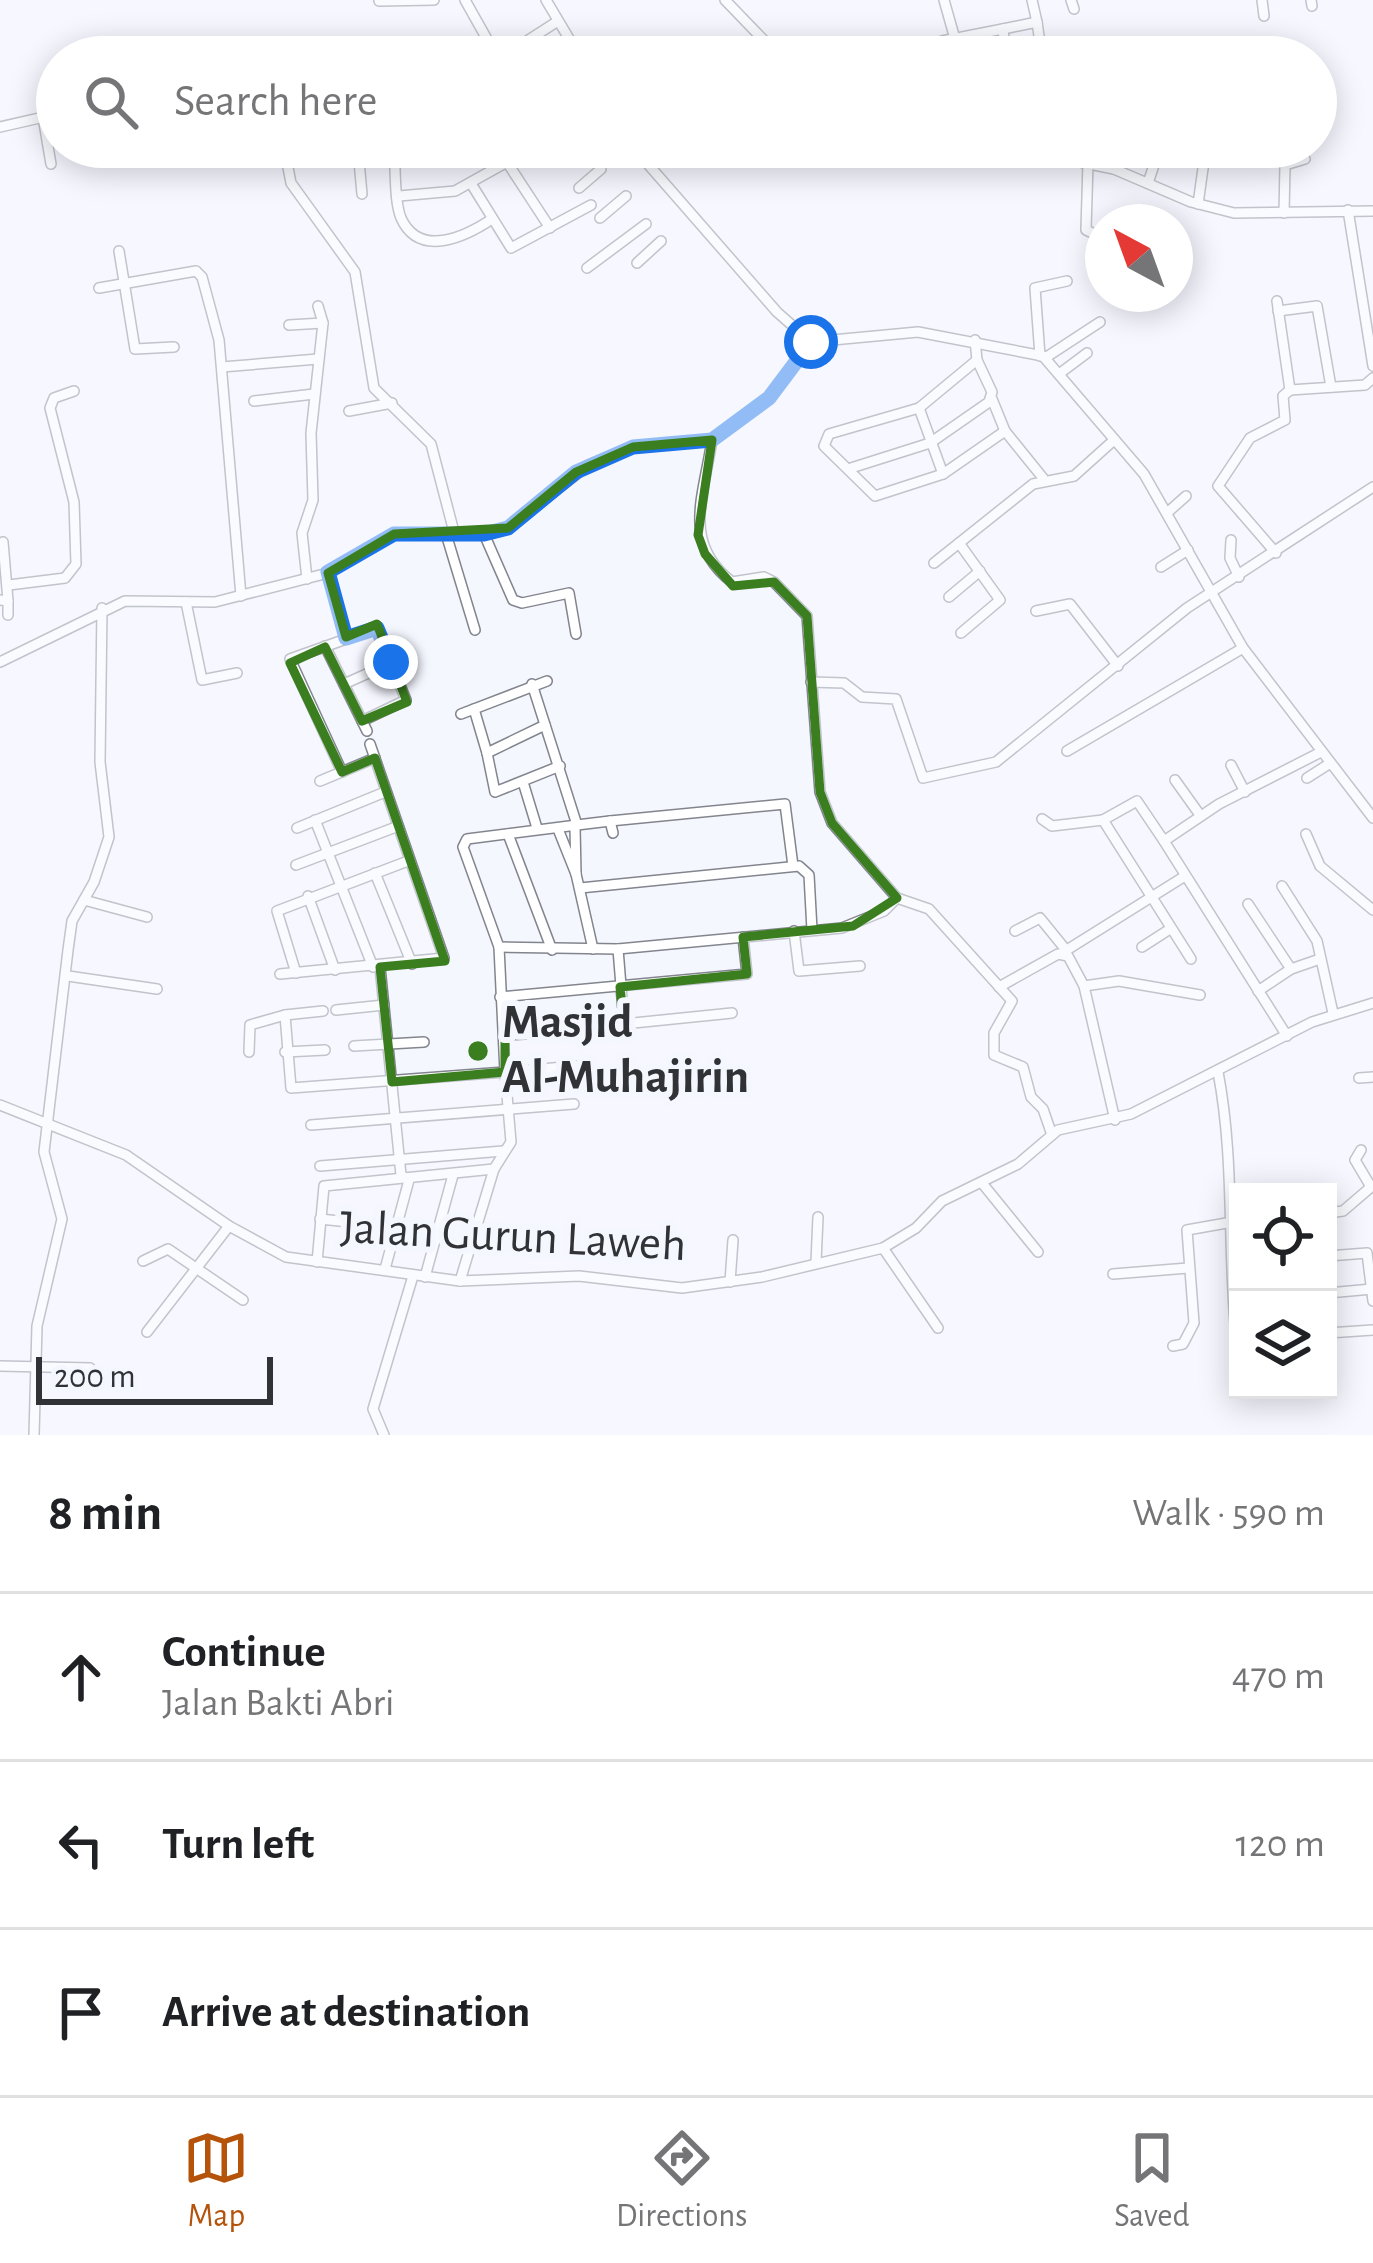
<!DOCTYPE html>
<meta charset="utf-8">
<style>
:root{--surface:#fff;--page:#f2f2f2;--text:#202124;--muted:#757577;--line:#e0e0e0;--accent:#b45309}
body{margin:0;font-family:"Alegreya Sans",sans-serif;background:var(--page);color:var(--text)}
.controls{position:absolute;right:36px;bottom:36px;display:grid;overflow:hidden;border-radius:0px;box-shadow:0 6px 30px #0003}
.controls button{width:108px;height:108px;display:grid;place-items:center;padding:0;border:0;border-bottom:3px solid var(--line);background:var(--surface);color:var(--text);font:60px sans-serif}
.compass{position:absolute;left:1085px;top:204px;width:108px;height:108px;border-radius:50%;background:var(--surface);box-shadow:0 6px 30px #0003;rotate:319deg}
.scale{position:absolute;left:36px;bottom:30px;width:237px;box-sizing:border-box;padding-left:12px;border:6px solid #313236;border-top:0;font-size:33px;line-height:42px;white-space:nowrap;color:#313236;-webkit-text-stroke:9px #f5f7ff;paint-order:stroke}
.stop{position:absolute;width:36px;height:36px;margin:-27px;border:9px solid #1a73e8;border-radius:50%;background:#fff}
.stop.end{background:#1a73e8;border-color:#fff;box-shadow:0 3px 12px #0008}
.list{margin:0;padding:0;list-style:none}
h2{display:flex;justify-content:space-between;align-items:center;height:156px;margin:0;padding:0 48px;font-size:51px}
h2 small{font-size:39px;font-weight:400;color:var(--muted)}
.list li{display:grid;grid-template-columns:78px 1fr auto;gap:36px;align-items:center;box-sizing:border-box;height:168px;padding:0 48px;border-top:3px solid var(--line)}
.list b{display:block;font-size:45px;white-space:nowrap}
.list p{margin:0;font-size:39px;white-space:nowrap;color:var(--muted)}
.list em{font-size:39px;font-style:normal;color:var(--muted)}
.icon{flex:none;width:66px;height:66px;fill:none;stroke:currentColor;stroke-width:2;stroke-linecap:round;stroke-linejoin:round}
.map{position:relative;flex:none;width:1373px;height:1435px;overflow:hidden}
.search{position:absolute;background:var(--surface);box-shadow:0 6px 30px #0003;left:36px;right:36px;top:36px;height:132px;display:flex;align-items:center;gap:30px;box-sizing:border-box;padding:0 42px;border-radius:66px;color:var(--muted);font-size:45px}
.sheet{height:660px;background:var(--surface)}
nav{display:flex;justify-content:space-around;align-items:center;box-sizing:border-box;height:168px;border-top:3px solid var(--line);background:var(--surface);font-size:33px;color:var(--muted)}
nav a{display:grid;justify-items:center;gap:6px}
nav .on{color:var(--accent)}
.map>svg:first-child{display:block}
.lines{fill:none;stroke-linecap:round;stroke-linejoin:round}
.street-casing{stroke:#83858e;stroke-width:12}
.street{stroke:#fff;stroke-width:9}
.route{stroke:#1a73e8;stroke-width:15}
.marked{fill:none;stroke:#3a7e1f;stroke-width:9;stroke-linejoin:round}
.poi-dot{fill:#3a7e1f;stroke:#f5f7ff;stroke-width:4.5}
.labels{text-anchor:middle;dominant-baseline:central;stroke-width:12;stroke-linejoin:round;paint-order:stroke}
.poi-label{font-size:48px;font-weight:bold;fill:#313236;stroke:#f5f7ff;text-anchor:start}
.street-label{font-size:48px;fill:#313236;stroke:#f5f7ff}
</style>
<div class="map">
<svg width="1373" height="1435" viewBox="0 0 1373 1435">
<rect width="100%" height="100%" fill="#f5f7ff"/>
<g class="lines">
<g class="street-casing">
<g id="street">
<polyline points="465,0 497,57"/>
<polyline points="546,0 580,57"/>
<polyline points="725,0 780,57"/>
<polyline points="944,0 955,39"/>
<polyline points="1032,0 1037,22"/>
<polyline points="1071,0 1074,9"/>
<polyline points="1262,0 1264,16"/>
<polyline points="1311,0 1312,6"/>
<polyline points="379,1 434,0"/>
<polyline points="502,57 558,21"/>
<polyline points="945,57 938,49 942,41 1003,29"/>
<polyline points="1006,57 1003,29 1037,22 1042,57"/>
<polyline points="1140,57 1142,45"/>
<polyline points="43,117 51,164"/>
<polyline points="0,127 57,114"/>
<polyline points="284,147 291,183 355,272 374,388 431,444 454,532"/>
<polyline points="497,147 550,228"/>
<polyline points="633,147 777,312 811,342 918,332 1043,356 1144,474 1243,648 1373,818"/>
<polyline points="868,147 1070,160 1114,169 1191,202 1234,213 1373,211"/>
<path d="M394,151c2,20 0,50 7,67 19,42 67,17 91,1"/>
<polyline points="1088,163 1086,230 1103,238"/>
<polyline points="1114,169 1119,147"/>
<polyline points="1148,183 1160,147"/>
<polyline points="472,185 511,248 591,205"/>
<polyline points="579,188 601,169"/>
<polyline points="362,194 359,161 427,147"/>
<polyline points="399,196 455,191 507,162"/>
<polyline points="1198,204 1206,147"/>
<polyline points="1348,210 1373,366"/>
<polyline points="1284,213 1285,165 1305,159"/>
<polyline points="600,218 626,196"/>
<polyline points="119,251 135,349 174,347"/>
<polyline points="637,263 661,241"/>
<polyline points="587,268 646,224"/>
<polyline points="99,288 196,271 202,277 219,340 241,596"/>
<polyline points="1277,301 1290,390 1365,385 1373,378"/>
<polyline points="1278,311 1317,306 1331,387"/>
<polyline points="289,325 323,323"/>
<polyline points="1040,356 1035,288 1067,281"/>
<polyline points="1045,358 1100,322"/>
<polyline points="222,367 318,359"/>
<polyline points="1059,374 1087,353"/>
<polyline points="992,399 1005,431 1043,478"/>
<polyline points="254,401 314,394"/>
<polyline points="919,408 829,434 824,446 875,496 943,474 1005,431"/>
<polyline points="349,411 392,403"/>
<polyline points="851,468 930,443 989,402 992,392 977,360 975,340"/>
<polyline points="943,474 919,408 977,360"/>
<polyline points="1168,512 1186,496"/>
<polyline points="446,534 475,630"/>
<polyline points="484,534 513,600 522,603 569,593 576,634"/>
<polyline points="1231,540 1230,558 1239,577"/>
<polyline points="3,542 8,601"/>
<polyline points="959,543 1000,600 961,633"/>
<polyline points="1276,553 1218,486 1250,438 1285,420 1283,396 1290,390"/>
<polyline points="934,563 1033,484 1074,476 1114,440"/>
<polyline points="1161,567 1188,550"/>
<polyline points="328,573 346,637"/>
<polyline points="307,579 302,533 313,500 311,433 323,323 318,306"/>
<polyline points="9,585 65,578 76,564 74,502 50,408 54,398 74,391"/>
<polyline points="949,597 980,571"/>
<polyline points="0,600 8,601 8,615"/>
<polyline points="186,602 202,680 237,673"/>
<polyline points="1036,611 1070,604 1118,666"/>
<polyline points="325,646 367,731"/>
<polyline points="0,662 125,601 215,602 328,573 394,534 484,534 508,528 588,465 633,447 712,440 769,398 811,342"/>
<polyline points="811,682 844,683 862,697 896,699 923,778 996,762 1187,608 1373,487"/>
<polyline points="344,684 391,663"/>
<polyline points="474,709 487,753 545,725"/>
<polyline points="461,714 547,681"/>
<polyline points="1067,751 1243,648"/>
<polyline points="487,753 495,792 560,766"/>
<polyline points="1231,765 1245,792"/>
<polyline points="342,772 290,659 377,628 406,700 362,721"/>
<polyline points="1307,778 1329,764"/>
<polyline points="1175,780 1200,815"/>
<polyline points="320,781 375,758"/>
<polyline points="523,782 537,828"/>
<polyline points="1042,819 1052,826 1103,820 1191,959"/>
<polyline points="315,820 373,967"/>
<polyline points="1103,820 1137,801 1164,841"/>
<polyline points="610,821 785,804 793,866"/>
<polyline points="577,825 610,821 613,833"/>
<polyline points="575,827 576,874 593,949"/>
<polyline points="297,828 385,792"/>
<polyline points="558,829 576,874"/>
<polyline points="508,834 552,950"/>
<polyline points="1306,834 1320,866 1373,910"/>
<polyline points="296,865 396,827"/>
<polyline points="375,873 412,964"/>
<polyline points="1282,886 1317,941 1333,1013"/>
<polyline points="580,888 799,866 809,875 812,930"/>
<polyline points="308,896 335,970"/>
<polyline points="897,898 929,909 1012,1001 994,1033 994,1055 1023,1067 1031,1097 1043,1109 1052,1135"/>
<polyline points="84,900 147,917"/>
<polyline points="1248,904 1291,969"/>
<polyline points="794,931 799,971 860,966"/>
<polyline points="1015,931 1040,918 1066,950"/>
<path d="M499,947l119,2 224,-21 42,-17 13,-13 -65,-75 -12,-31 -13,-176 -33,-34 -10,-5 -32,5c-51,-39 -28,-87 -20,-142"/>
<polyline points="1142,947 1170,929"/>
<polyline points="618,949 624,1023"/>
<polyline points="1062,953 1185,876"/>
<polyline points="380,967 401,1175 409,1180 385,1269"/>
<polyline points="296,973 277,911 408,861"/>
<polyline points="280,974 444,958 370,744"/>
<polyline points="68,976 157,989"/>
<polyline points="1084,986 1119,981 1200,995"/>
<polyline points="999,987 1058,954 1068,956 1084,986 1115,1120"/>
<polyline points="1258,991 1291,969 1320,959"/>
<polyline points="500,997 747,974 743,937"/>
<polyline points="336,1010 384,1005"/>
<polyline points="323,1011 285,1015 291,1088 505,1072 499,947 463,847 467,839 577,825 532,684"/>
<polyline points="505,1036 732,1013"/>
<polyline points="1287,1036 1164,841 1219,804 1319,753"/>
<polyline points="354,1046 424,1042"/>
<polyline points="249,1052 250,1025 285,1015"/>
<polyline points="285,1052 325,1050"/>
<path d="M1218,1072c16,83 10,168 17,252"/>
<polyline points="1359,1078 1373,1077"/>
<polyline points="0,1105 126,1155 229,1226 286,1257 460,1281 579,1276 682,1288 762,1277 883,1248 916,1228 942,1201 1018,1164 1058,1130 1131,1114 1312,1022 1373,1003"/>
<polyline points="311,1125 574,1104"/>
<polyline points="320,1166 503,1151"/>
<polyline points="982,1183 1038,1252"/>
<polyline points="1328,1213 1343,1211 1371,1187 1355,1160 1361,1150"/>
<polyline points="320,1219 397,1227"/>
<polyline points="883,1248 938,1328"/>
<polyline points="1328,1256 1367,1253 1373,1301"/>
<polyline points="143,1261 168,1249 243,1300"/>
<polyline points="317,1262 324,1186 494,1169"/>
<polyline points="816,1262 818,1217"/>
<polyline points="1113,1274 1188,1268"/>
<polyline points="425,1277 453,1175"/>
<polyline points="460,1281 494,1169 511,1142 505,1072 576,1066"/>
<polyline points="730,1282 733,1240"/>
<polyline points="1328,1293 1372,1289"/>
<polyline points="147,1332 229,1226"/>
<polyline points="1328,1333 1373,1330"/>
<polyline points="1173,1346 1183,1344 1194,1323 1187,1230 1238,1221"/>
<polyline points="0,1366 90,1368"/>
<polyline points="34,1435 37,1326 62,1219 44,1152 68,950 72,921 94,882 109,837 100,762 102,608"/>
<polyline points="384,1435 373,1409 413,1276"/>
</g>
</g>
<use href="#street" class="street"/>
</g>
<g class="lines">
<polyline class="route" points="391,662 377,628 346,638 328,572 394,534 484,534 508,528 576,472 633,447 712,440 769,398 811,342"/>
</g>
<path d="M0 0H1373V1435H0ZM712,440l-14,95 7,19 28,32 41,-4 33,34 13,176 12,31 65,75 -44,28 -110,11 4,37 -127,13 4,36 -119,13v36l-113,10 -12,-115 65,-6 -70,-203 -33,14 -52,-109 35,-16 37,74 45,-19 -30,-78 -31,13 -18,-64 66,-39 114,-6 68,-56 57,-25z" fill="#f5f7ff" fill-opacity=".55" fill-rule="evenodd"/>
<path class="marked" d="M712,440l-14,95 7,19 28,32 41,-4 33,34 13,176 12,31 65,75 -44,28 -110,11 4,37 -127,13 4,36 -119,13v36l-113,10 -12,-115 65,-6 -70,-203 -33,14 -52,-109 35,-16 37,74 45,-19 -30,-78 -31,13 -18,-64 66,-39 114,-6 68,-56 57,-25z"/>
<circle class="poi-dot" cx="478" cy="1051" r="12"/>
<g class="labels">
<g class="poi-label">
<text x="502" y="1023">Masjid<tspan x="502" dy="55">Al-Muhajirin</tspan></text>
</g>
<g class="street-label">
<text transform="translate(513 1237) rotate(3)">Jalan Gurun Laweh</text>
</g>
</g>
</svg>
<div class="controls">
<button><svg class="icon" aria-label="locate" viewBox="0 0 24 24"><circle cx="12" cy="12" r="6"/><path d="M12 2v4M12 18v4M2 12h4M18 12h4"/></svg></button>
<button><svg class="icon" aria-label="layers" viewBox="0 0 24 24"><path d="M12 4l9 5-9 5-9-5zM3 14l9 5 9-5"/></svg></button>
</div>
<svg class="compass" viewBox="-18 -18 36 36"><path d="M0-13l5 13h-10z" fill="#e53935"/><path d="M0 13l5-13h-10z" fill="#757577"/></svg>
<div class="scale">200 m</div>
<div class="stop" style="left:811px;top:342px"></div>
<div class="stop end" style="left:391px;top:662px"></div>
<div class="search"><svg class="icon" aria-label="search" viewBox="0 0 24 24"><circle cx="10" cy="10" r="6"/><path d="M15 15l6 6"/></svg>Search here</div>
</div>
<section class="sheet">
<h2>8 min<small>Walk · 590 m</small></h2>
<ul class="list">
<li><svg class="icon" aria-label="ahead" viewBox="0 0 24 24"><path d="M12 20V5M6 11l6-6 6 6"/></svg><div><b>Continue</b><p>Jalan Bakti Abri</p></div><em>470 m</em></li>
<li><svg class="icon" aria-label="left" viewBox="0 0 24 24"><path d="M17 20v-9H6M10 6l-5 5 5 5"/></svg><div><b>Turn left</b></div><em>120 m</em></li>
<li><svg class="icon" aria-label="arrive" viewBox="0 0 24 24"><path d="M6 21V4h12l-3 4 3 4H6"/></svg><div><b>Arrive at destination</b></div></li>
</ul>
</section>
<nav>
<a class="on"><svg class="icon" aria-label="map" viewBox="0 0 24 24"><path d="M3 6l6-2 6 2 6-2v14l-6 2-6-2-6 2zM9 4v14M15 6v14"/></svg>Map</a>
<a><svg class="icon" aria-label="directions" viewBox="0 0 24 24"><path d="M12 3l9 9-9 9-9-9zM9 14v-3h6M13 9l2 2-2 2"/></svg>Directions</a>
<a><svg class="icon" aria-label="saved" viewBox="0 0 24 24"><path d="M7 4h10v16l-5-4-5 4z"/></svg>Saved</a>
</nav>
